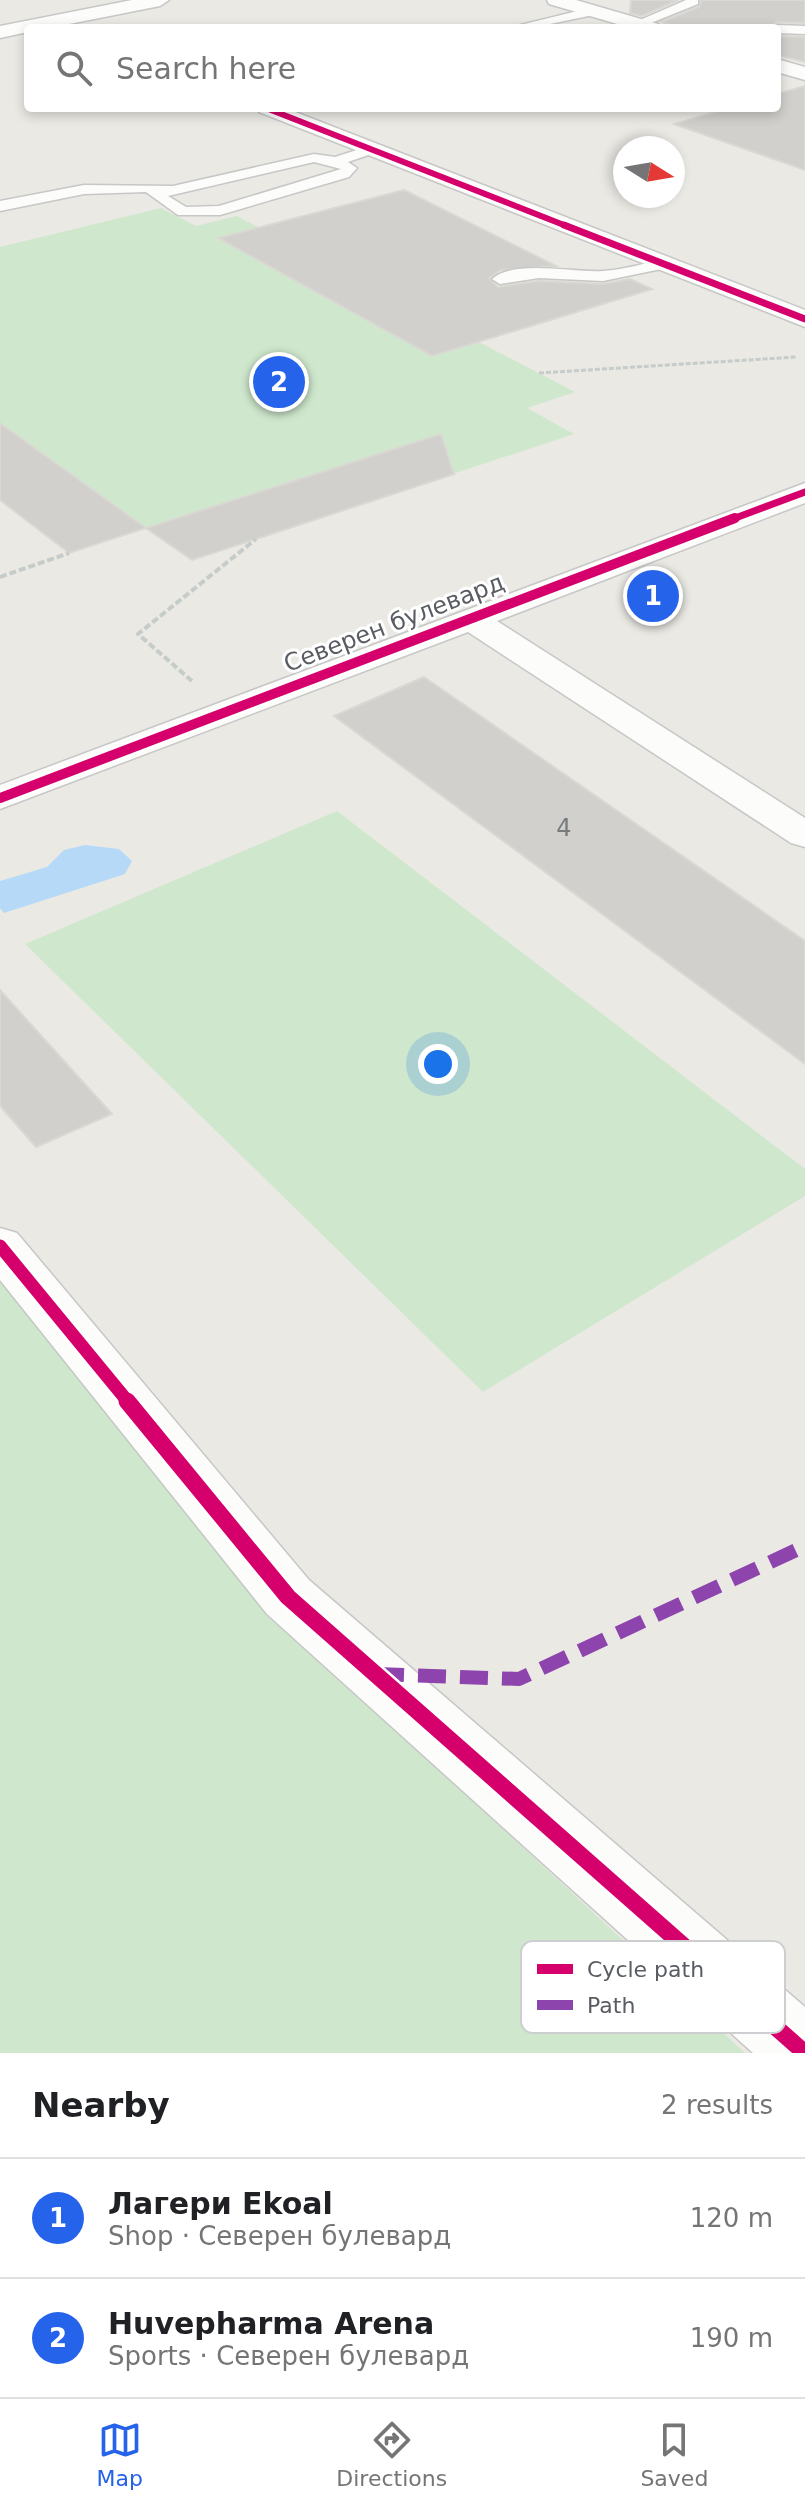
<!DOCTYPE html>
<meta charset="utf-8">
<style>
:root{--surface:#fff;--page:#f6f6f6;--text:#202124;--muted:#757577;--line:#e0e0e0;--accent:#2563eb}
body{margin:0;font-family:"DejaVu Sans",sans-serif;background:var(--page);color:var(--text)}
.compass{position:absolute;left:613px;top:136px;width:72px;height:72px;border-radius:50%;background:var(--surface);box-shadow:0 4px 12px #0003;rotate:101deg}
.you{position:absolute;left:438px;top:1064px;width:28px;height:28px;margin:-20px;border:6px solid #fff;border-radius:50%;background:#1a73e8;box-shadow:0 0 0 12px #1a73e833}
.badge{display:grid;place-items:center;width:52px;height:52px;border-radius:50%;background:var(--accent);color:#fff;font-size:26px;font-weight:700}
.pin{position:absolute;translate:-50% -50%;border:4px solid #fff;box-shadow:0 2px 8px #0006}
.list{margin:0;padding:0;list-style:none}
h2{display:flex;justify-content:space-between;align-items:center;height:104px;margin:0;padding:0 32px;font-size:34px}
h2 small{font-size:26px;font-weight:400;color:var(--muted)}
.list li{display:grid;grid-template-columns:52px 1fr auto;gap:24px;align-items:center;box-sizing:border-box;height:120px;padding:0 32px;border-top:2px solid var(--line)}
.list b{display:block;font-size:30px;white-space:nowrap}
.list p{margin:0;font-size:26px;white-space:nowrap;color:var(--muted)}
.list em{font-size:26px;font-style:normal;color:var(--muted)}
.icon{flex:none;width:44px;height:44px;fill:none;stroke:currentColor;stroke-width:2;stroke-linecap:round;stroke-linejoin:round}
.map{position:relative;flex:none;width:805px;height:2053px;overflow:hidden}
.search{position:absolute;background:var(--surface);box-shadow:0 4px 12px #0003;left:24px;right:24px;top:24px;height:88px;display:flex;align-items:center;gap:20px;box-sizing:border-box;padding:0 28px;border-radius:8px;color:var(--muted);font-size:30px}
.sheet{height:344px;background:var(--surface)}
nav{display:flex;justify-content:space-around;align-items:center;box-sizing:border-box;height:112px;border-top:2px solid var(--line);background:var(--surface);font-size:22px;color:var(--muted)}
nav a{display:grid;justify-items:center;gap:4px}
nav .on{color:var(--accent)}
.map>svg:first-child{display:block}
.green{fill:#cfe8cd}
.water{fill:#b6d9f7}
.building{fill:#d1d0cd;stroke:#dad8d3;stroke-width:2}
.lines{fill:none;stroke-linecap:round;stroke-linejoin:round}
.service-casing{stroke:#c6c7c6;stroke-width:3}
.minor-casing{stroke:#c6c7c6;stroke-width:3}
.path-far1{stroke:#c6ccc9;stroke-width:3;stroke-dasharray:5 2;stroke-linecap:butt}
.path{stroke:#c6ccc9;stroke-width:4;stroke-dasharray:7 3;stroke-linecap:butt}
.service{fill:#fcfcfb;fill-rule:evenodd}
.minor{fill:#fcfcfb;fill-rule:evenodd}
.quiet{stroke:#8e44ad;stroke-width:14;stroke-dasharray:28 14;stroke-linecap:butt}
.cycleway-far4-casing{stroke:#fff;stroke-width:8}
.cycleway-far3-casing{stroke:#fff;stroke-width:10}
.cycleway-far2-casing{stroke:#fff;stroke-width:14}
.cycleway-far1-casing{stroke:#fff;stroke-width:18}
.cycleway-casing{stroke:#fff;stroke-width:22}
.cycleway-far4{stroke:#d6006c;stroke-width:6}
.cycleway-far3{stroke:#d6006c;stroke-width:7}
.cycleway-far2{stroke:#d6006c;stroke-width:10}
.cycleway-far1{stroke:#d6006c;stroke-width:13}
.cycleway{stroke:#d6006c;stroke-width:17}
.labels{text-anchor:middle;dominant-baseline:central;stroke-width:6;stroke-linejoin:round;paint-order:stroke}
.far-street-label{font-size:24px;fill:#595d63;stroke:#fff}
.number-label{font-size:24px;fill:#787b7e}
.key{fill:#fff;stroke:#cdced0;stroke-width:2}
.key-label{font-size:22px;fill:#595d63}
</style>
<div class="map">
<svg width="805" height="2053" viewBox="0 0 805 2053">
<rect width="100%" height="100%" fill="#eae9e4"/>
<g class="green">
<polygon points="161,208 196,226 237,216 575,392 527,408 574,434 192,560 146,528 69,553 0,500 0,247"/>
<polygon points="337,811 805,1169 805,1196 483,1392 25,944"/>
<polygon points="0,1280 262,1606 745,2053 0,2053"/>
</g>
<polygon class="water" points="85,845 119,849 132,861 125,874 4,913 0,908 0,881 47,867 64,850"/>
<g class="building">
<polygon points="631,0 678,0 642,16 630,13"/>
<polygon points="701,0 805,0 805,23 777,22 769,28 680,28 661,22 699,7"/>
<polygon points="777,36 805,37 805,62 777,55"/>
<polygon points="805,86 805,170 674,124 729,108 777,108 777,94"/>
<polygon points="404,190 556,266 501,270 489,278 498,287 539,281 603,284 630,279 652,289 432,356 218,238"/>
<polygon points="0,423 146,528 69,553 0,500"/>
<polygon points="441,434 454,474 192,560 146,528"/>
<polygon points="424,677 805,941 805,1064 334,716"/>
<polygon points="0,990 112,1114 36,1147 0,1106"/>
</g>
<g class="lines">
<g class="service-casing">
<g id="service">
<polygon points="686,0 698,0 698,4 641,27 631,24"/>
<polygon points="594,7 598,8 598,14 531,28 508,28"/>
<polygon points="777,25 805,26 805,34 777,33 777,28 772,28"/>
<path d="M372,145l5,1v6l-29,10 9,6 -8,9 -129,38h-42l-32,-23 -62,2 -84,17v-10l84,-16 89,1 141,-32 21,3zM314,162l27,7 -122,37 -33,1 -18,-11z"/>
<path d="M665,259l8,5 -2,3 -68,14 -64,-3 -39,6 -8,-5c22,-20 82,-6 111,-8 20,-1 42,-8 62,-12z"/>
</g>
</g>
<g class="minor-casing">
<g id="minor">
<polygon points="132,0 169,0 160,6 49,28 28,28 28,32 0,38 0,26"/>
<polygon points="547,0 576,0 658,24 661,28 631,28 549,4"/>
<polygon points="777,59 805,67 805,80 777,72"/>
<polygon points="255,108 285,108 805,310 805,327 259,112"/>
<polygon points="805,483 805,503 497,621 805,818 805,847 791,843 468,632 0,809 0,785"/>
<polygon points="0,1228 17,1233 309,1580 805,2007 805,2053 753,2053 267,1614 0,1280"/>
</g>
</g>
<polyline class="path-far1" points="539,373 796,357"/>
<g class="path">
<polyline points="0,577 69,553"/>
<polyline points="192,681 138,634 256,539"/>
</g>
<use href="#service" class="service"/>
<use href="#minor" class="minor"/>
<polyline class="quiet" points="376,1674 519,1679 805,1546"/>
<g class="cycleway-far4-casing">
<polyline id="cycleway-far4" points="266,108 569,227"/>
</g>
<g class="cycleway-far3-casing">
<g id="cycleway-far3">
<polyline points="564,225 805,319"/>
<polyline points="730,520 805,492"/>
</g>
</g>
<g class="cycleway-far2-casing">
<polyline id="cycleway-far2" points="0,798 735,518"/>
</g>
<g class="cycleway-far1-casing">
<polyline id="cycleway-far1" points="0,1246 129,1403"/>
</g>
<g class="cycleway-casing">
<polyline id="cycleway" points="127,1401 288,1597 805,2053"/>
</g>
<use href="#cycleway-far4" class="cycleway-far4"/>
<use href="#cycleway-far3" class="cycleway-far3"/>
<use href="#cycleway-far2" class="cycleway-far2"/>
<use href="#cycleway-far1" class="cycleway-far1"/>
<use href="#cycleway" class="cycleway"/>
</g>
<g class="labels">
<g class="far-street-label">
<text transform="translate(394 623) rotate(-21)">Северен булевард</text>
</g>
<g class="number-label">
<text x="564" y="828">4</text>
</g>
</g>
<rect x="521" y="1941" width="264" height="92" rx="12" class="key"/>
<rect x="537" y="1964" width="36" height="10" fill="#d6006c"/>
<rect x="537" y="2000" width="36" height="10" fill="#8e44ad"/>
<g class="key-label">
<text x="587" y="1977">Cycle path</text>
<text x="587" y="2013">Path</text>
</g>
</svg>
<svg class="compass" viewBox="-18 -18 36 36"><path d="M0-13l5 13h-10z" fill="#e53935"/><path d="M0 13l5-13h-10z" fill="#757577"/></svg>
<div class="you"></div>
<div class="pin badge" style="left:653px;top:596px">1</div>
<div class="pin badge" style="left:279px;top:382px">2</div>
<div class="search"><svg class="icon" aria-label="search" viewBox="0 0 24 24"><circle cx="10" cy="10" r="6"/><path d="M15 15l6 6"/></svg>Search here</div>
</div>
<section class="sheet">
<h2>Nearby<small>2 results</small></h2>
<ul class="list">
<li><span class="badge">1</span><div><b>Лагери Ekoal</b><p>Shop · Северен булевард</p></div><em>120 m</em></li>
<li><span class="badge">2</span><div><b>Huvepharma Arena</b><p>Sports · Северен булевард</p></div><em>190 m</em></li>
</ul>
</section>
<nav>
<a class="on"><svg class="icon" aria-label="map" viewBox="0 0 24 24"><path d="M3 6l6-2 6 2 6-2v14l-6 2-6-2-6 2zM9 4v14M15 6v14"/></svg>Map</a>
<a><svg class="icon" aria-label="directions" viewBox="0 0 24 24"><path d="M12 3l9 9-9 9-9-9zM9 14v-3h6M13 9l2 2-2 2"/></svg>Directions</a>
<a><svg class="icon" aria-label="saved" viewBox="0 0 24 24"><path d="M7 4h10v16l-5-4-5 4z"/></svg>Saved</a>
</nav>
